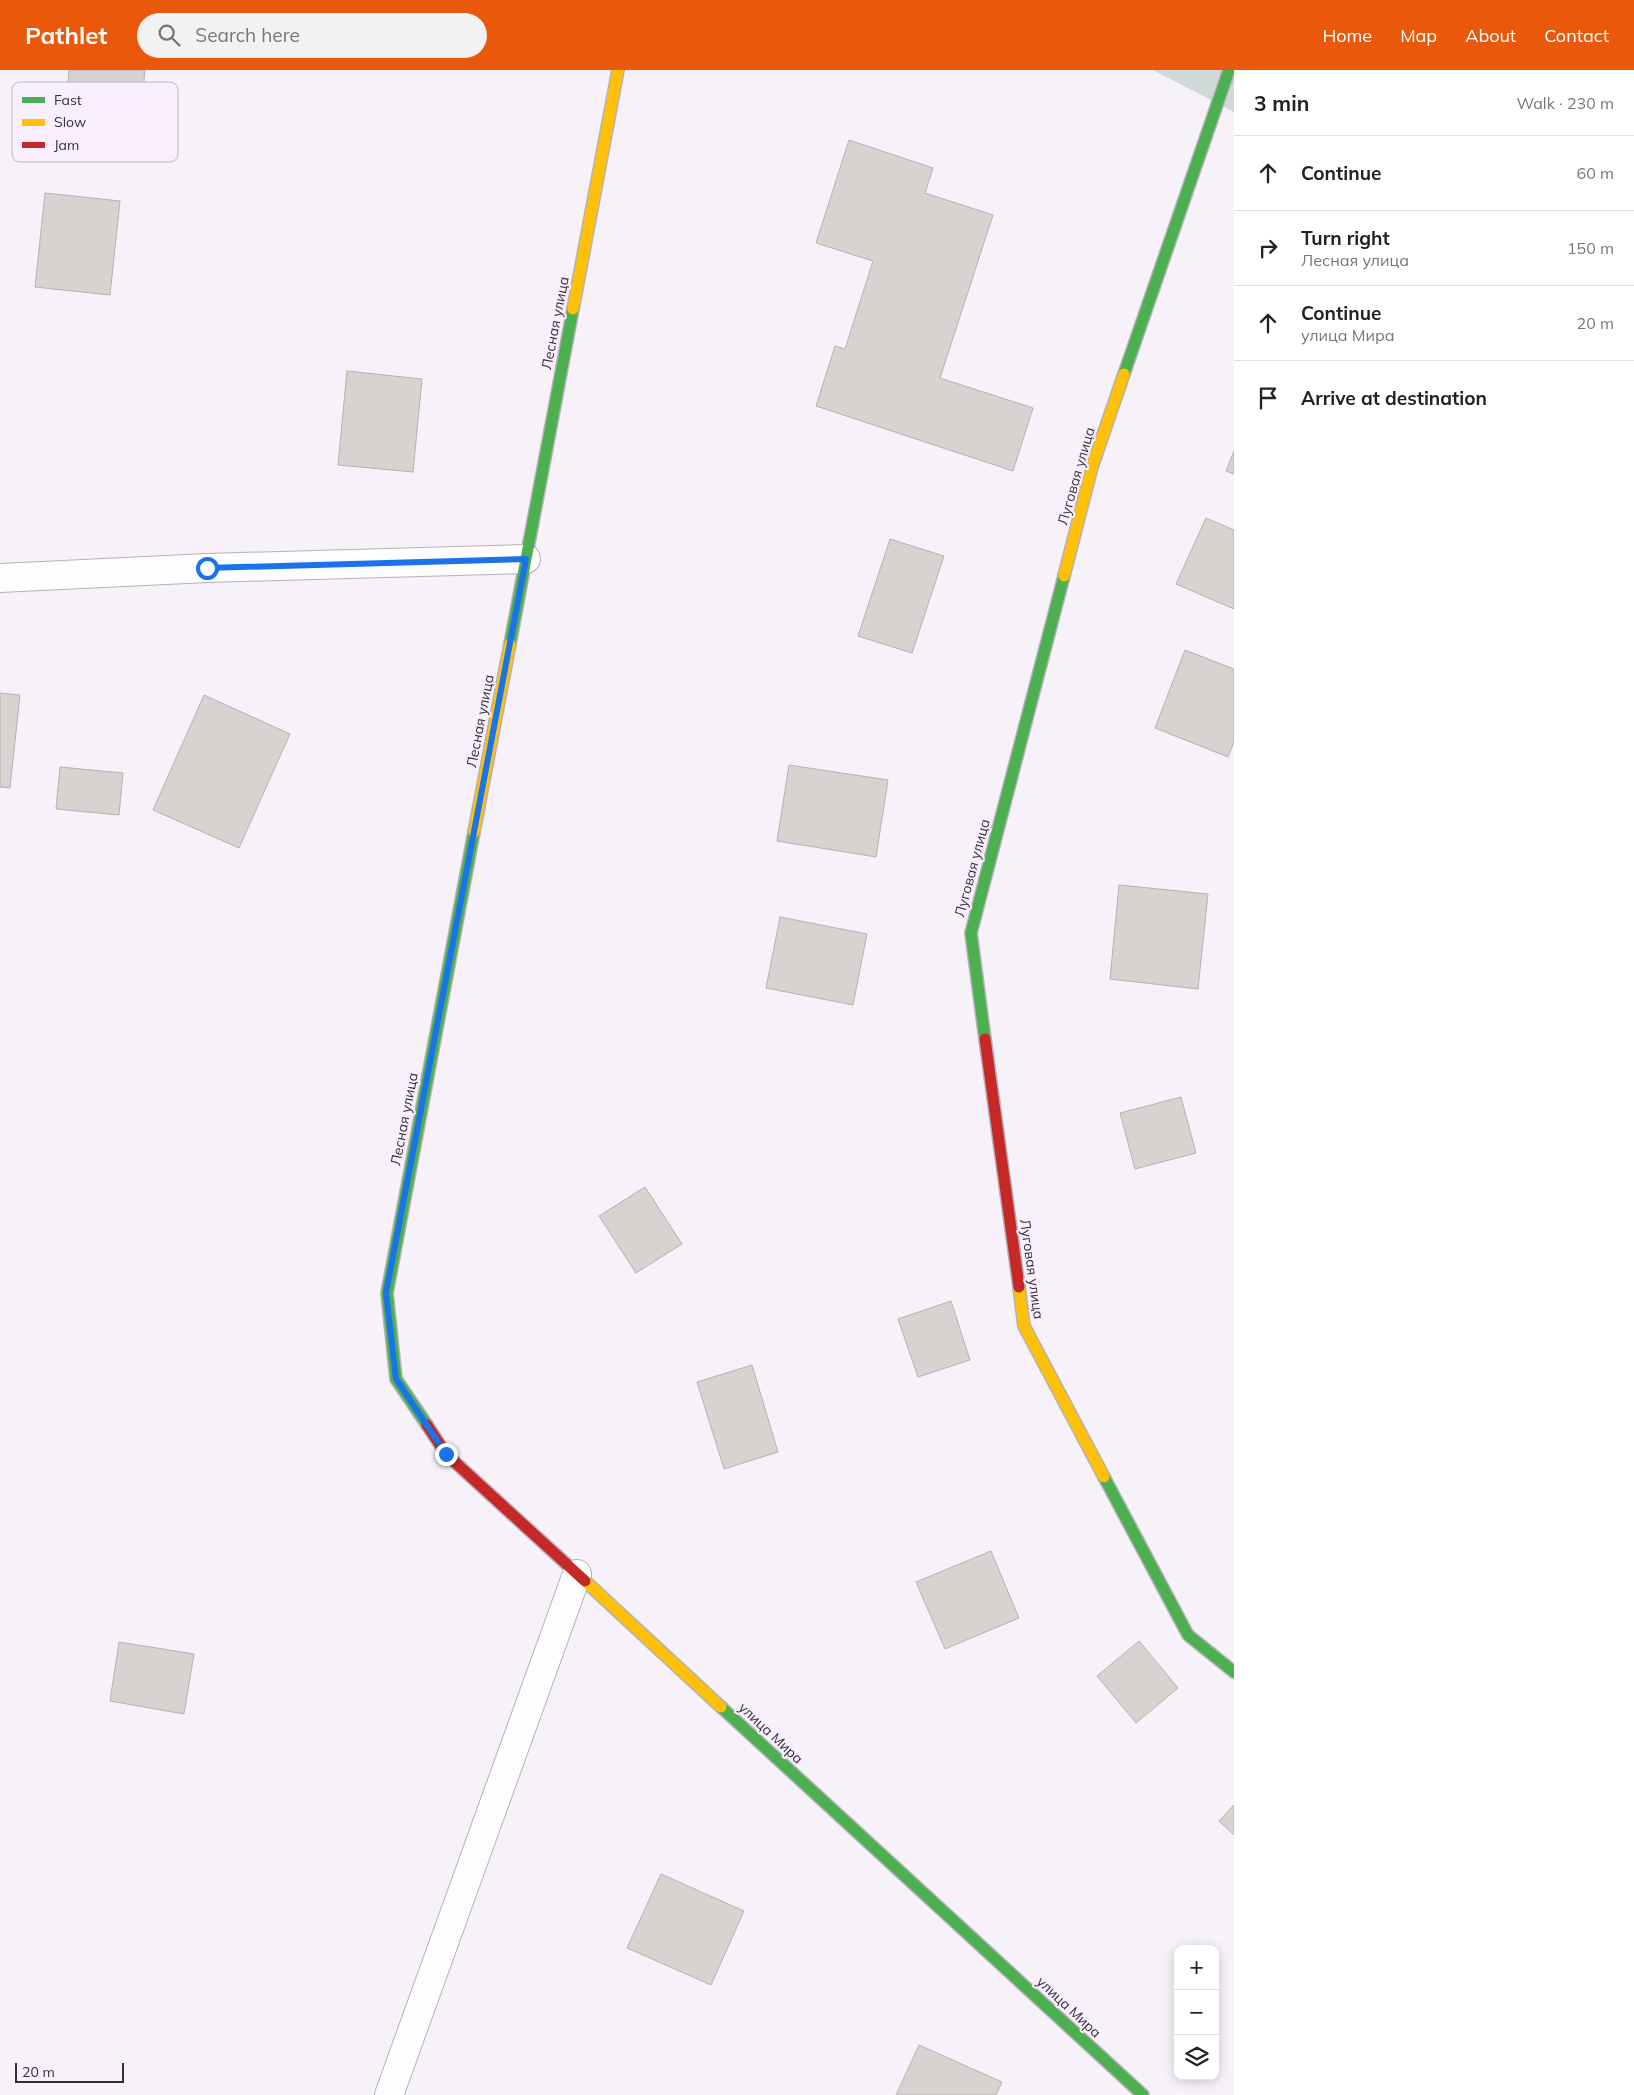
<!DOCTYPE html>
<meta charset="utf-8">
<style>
:root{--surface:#fff;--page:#f2f2f2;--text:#222;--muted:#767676;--line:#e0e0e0;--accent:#ea580c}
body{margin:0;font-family:Mulish,sans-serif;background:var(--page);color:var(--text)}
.controls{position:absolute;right:15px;bottom:15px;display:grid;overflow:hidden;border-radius:10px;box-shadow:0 2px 12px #0003}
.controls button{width:45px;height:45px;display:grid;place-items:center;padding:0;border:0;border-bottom:1px solid var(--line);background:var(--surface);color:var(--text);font:25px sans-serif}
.scale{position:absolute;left:15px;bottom:12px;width:109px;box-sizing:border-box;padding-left:5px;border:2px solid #342f36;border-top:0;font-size:14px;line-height:18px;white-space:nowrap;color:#342f36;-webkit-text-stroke:4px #f8eefe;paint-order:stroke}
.stop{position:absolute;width:15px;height:15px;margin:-11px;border:4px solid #1a73e8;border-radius:50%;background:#fff}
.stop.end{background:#1a73e8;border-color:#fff;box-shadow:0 1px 5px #0008}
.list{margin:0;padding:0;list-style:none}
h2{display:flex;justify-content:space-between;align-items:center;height:65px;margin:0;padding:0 20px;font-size:21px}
h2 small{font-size:16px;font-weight:400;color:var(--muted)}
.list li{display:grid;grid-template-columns:32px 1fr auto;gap:15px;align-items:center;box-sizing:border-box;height:75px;padding:0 20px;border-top:1px solid var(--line)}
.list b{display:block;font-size:19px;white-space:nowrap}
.list p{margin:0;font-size:16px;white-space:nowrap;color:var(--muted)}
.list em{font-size:16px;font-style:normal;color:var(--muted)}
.icon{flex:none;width:28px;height:28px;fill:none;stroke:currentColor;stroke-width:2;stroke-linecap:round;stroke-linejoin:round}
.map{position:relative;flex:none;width:1234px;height:2025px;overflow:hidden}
header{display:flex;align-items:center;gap:30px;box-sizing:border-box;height:70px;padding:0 25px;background:var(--accent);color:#fff}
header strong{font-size:24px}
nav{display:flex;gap:28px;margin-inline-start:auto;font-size:18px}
.search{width:350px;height:45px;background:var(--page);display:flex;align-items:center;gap:12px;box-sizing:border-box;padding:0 18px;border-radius:28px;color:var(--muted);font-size:19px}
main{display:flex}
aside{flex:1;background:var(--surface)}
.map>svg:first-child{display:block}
.green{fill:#cfd9d7}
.building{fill:#d8d2d0;stroke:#b6b1b2}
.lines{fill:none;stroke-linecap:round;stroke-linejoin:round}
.street-casing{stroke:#b5b1b7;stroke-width:30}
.fast-casing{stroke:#b5b1b7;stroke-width:14}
.slow-casing{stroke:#b5b1b7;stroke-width:14}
.jam-casing{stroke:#b5b1b7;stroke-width:14}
.street{stroke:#fefdfe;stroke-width:28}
.fast{stroke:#4caf50;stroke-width:11}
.slow{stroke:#ffc107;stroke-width:11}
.jam{stroke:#c62828;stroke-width:11}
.route{stroke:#1a73e8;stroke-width:6}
.labels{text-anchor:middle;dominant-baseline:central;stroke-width:4.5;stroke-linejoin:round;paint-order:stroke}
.street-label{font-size:14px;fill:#342f36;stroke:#f8eefe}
.key{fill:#f8eefe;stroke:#bdb5c2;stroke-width:1}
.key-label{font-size:14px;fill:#342f36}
</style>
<header>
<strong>Pathlet</strong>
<div class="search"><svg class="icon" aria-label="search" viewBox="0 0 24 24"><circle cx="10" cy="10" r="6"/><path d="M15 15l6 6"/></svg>Search here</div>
<nav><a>Home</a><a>Map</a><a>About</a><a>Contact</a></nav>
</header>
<main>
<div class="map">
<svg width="1234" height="2025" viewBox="0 0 1234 2025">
<rect width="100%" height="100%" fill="#f7f2fa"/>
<polygon class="green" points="1153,0 1234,0 1234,42"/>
<g class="building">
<polygon points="69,0 145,0 143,21 68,13"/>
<polygon points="849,70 933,98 925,123 993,145 940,308 1033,338 1013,401 816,336 835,276 845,279 873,191 816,173"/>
<polygon points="45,123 120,131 110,225 35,217"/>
<polygon points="347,301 422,309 413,402 338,395"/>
<polygon points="1234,381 1234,404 1226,401"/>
<polygon points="1206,448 1234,460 1234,539 1176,514"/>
<polygon points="890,469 944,486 912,583 858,566"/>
<polygon points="1185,580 1234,599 1234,672 1228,687 1155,658"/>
<polygon points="0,623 20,625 10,718 0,717"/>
<polygon points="204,625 290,664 239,778 153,740"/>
<polygon points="789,695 888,710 876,787 777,771"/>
<polygon points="60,697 123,703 119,745 56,739"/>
<polygon points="1119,815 1208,824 1198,919 1110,909"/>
<polygon points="780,847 867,864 853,935 766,918"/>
<polygon points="1181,1027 1196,1083 1135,1099 1120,1043"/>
<polygon points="645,1117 682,1174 636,1203 599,1146"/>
<polygon points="951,1231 970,1290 918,1307 898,1249"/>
<polygon points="752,1295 778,1382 724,1399 697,1312"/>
<polygon points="991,1481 1019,1548 945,1579 916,1512"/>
<polygon points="1139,1571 1178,1618 1136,1653 1097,1606"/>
<polygon points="119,1572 194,1584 184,1644 110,1631"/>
<polygon points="1234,1735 1234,1765 1219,1751"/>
<polygon points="661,1804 744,1841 711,1915 627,1878"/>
<polygon points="919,1975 1002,2012 996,2025 896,2025"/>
</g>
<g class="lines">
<g class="street-casing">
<g id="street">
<polyline points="0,508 207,498 526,489"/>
<polyline points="389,2025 577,1504"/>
</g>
</g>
<g class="fast-casing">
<g id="fast">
<polyline points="1124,304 1229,0"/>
<polyline points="510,574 573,239"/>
<polyline points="985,969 971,863 1064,506"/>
<polyline points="427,1355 396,1309 387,1223 474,762"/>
<polyline points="1104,1407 1188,1565 1234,1602"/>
<polyline points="721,1637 1143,2025"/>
</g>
</g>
<g class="slow-casing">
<g id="slow">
<polyline points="573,239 618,0"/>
<polyline points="1064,506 1092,397 1124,304"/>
<polyline points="474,762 510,574"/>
<polyline points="1019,1217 1024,1256 1104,1407"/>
<polyline points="585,1511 721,1637"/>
</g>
</g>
<g class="jam-casing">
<g id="jam">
<polyline points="985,969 1019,1217"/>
<polyline points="427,1355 446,1384 585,1511"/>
</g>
</g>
<use href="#street" class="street"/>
<use href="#fast" class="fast"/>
<use href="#slow" class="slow"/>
<use href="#jam" class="jam"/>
</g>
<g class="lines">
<polyline class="route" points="207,498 526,489 386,1223 396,1309 446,1384"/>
</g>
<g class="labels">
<g class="street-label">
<text transform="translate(555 253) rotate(-79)">Лесная улица</text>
<text transform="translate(1076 406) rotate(-74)">Луговая улица</text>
<text transform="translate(480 651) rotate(-79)">Лесная улица</text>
<text transform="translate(972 798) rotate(-75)">Луговая улица</text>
<text transform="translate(404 1049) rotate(-79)">Лесная улица</text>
<text transform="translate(1032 1199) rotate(82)">Луговая улица</text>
<text transform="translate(771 1663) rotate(43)">улица Мира</text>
<text transform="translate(1069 1937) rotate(43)">улица Мира</text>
</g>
</g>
<rect x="12" y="12" width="166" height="80" rx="8" class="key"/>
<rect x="22" y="27" width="23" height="6" fill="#4caf50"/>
<rect x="22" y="49" width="23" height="7" fill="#ffc107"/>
<rect x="22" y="72" width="23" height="6" fill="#c62828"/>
<g class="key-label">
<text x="54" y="35">Fast</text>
<text x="54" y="57">Slow</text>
<text x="54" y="80">Jam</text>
</g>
</svg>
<div class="controls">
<button>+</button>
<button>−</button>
<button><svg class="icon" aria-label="layers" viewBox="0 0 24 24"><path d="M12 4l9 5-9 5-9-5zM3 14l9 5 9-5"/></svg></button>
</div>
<div class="scale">20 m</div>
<div class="stop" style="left:207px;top:498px"></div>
<div class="stop end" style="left:446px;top:1384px"></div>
</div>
<aside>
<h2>3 min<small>Walk · 230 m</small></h2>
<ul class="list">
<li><svg class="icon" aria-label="ahead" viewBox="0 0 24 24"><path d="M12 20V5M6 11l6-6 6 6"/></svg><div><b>Continue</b></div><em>60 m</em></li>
<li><svg class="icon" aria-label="right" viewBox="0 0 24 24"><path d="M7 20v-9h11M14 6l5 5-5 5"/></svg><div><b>Turn right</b><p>Лесная улица</p></div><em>150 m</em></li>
<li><svg class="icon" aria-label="ahead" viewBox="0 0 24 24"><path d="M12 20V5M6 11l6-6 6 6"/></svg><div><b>Continue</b><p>улица Мира</p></div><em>20 m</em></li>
<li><svg class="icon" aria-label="arrive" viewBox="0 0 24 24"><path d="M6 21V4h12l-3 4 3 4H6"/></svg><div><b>Arrive at destination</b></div></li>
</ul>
</aside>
</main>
